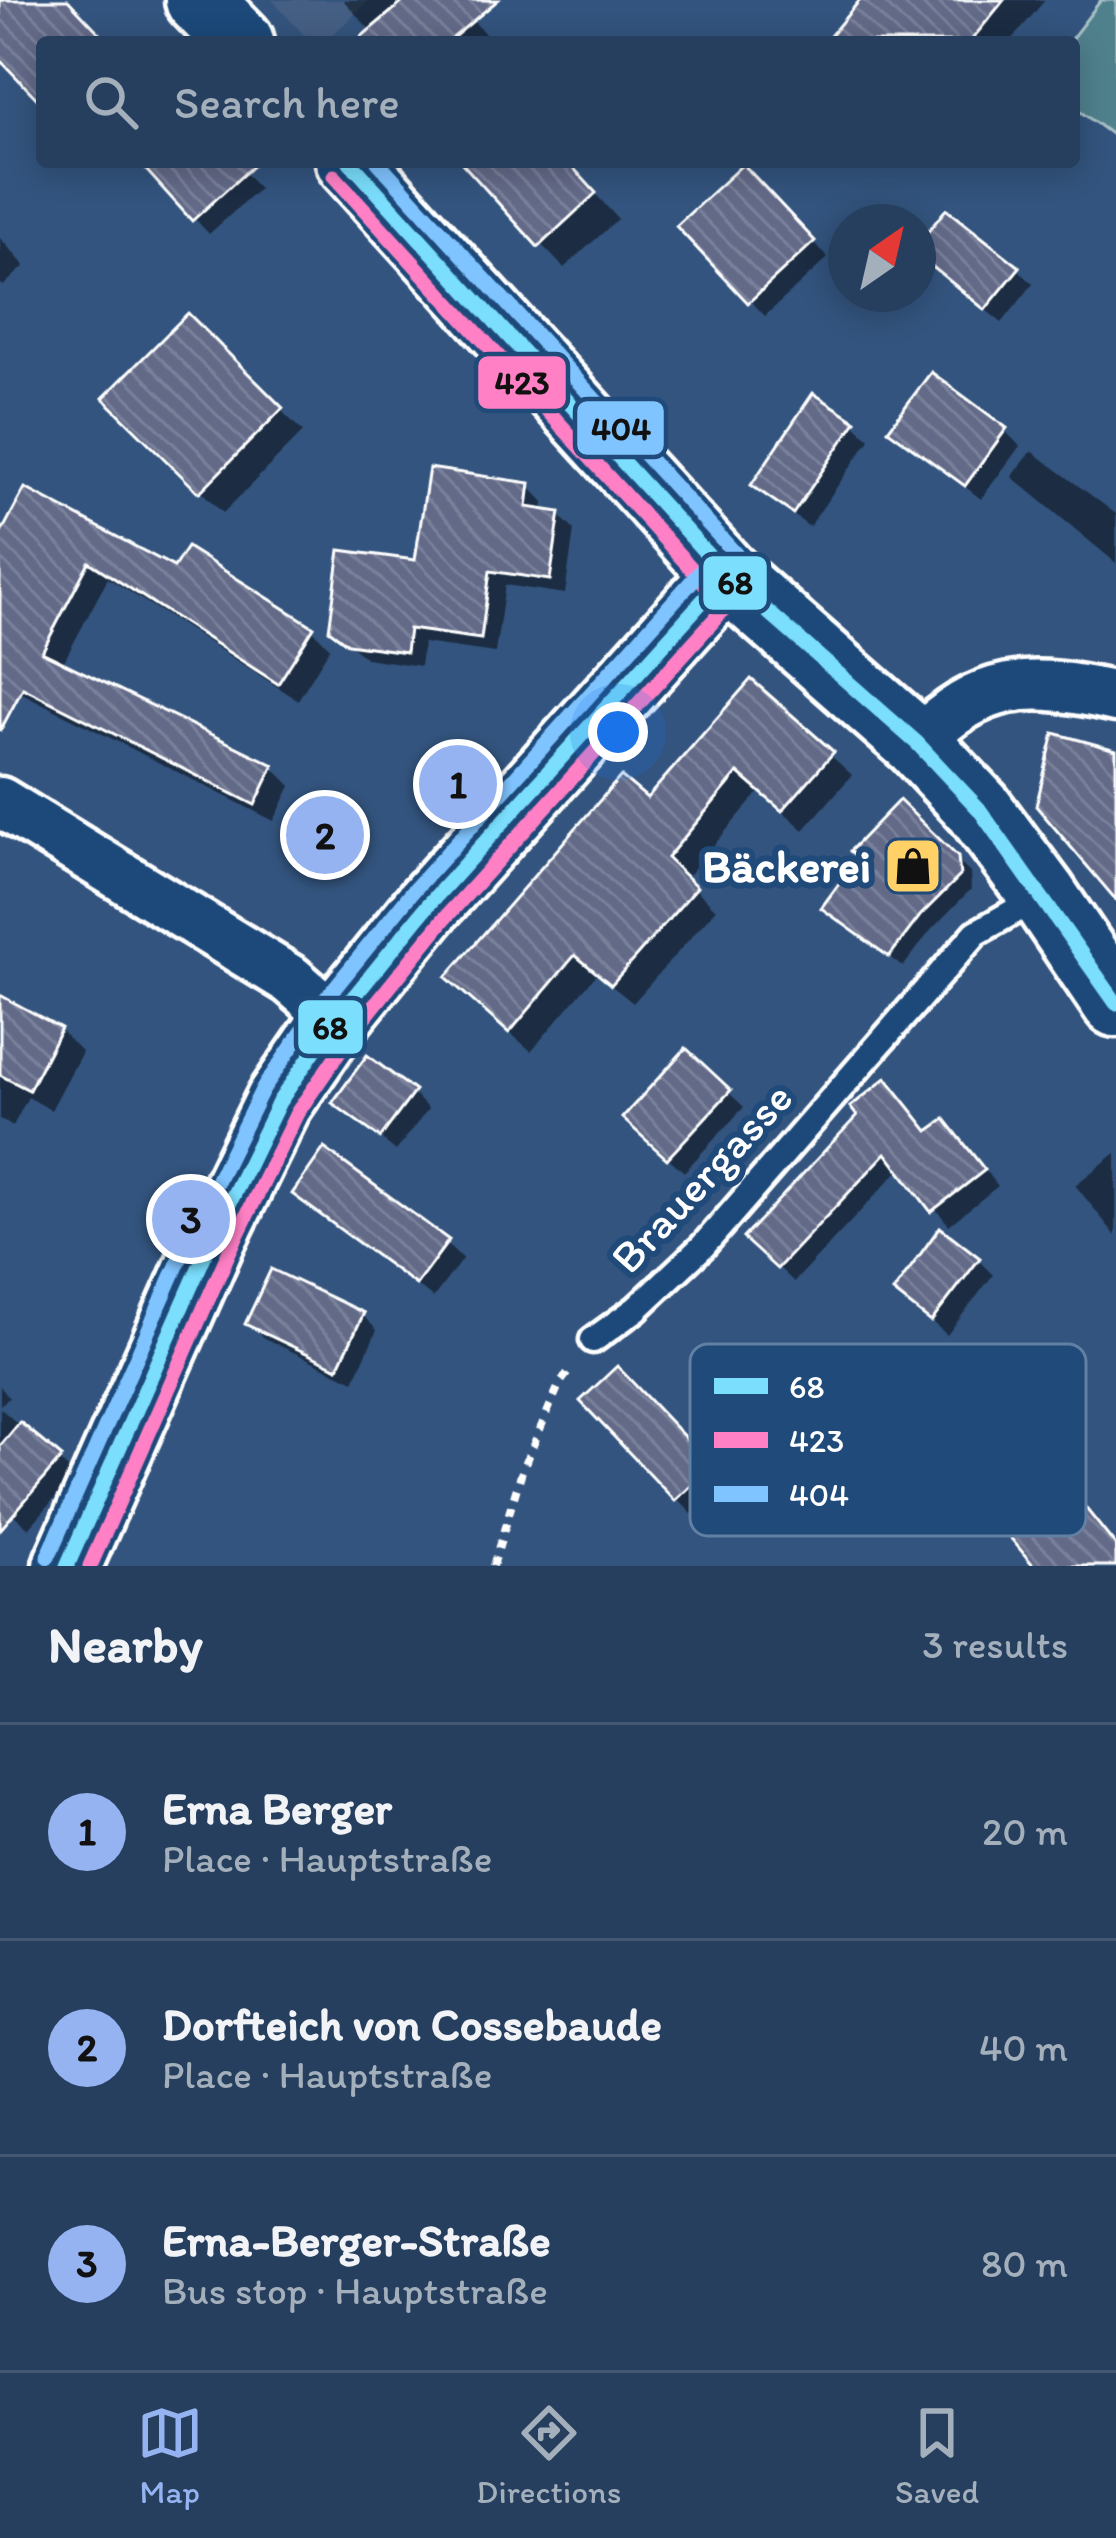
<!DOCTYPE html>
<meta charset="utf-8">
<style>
:root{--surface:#263f5e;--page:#2e4664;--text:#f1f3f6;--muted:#a4afbc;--line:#425873;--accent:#95b2f1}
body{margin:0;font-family:Itim,sans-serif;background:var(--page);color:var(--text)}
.compass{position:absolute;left:828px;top:204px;width:108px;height:108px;border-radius:50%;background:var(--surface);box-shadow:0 6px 30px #0003;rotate:34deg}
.you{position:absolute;left:618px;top:732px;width:42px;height:42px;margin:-30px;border:9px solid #fff;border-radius:50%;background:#1a73e8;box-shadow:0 0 0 18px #1a73e833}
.badge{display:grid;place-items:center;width:78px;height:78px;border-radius:50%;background:var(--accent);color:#111;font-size:39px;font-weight:700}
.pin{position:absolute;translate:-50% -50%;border:6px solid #fff;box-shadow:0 3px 12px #0006}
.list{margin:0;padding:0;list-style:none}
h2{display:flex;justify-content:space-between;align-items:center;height:156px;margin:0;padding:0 48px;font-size:51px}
h2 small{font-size:39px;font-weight:400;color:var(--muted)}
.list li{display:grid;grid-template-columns:78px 1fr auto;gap:36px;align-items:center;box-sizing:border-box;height:216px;padding:0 48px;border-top:3px solid var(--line)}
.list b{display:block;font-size:45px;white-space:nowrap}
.list p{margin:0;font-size:39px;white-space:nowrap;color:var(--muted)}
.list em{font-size:39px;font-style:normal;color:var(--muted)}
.icon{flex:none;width:66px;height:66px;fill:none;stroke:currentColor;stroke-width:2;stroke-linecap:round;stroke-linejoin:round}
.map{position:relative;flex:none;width:1116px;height:1566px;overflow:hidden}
.search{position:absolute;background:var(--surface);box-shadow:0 6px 30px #0003;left:36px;right:36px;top:36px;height:132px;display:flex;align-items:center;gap:30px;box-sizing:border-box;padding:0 42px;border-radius:12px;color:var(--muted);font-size:45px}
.sheet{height:804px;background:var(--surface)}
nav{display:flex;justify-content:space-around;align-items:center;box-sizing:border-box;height:168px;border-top:3px solid var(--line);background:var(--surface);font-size:33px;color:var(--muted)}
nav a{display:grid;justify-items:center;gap:6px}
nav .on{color:var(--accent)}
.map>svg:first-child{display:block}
.built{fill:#455e84}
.green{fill:#50818c;stroke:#a8c0c6;stroke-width:3}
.shadow{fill:#0007}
.building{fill:url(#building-back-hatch);stroke:#fff;stroke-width:3}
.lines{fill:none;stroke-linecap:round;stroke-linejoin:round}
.lane-casing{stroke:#fff;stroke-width:33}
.street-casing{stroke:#fff;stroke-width:57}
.secondary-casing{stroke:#fff;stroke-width:75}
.primary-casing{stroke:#fff;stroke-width:75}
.path{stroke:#fff;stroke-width:8;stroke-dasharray:9 9;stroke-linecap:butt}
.lane{stroke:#1f4a7a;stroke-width:24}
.street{stroke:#1f4a7a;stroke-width:48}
.secondary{stroke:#1f4a7a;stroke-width:66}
.primary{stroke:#1f4a7a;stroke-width:66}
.bus-1-casing{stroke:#1f4a7a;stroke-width:24}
.bus-2-casing{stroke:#1f4a7a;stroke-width:24}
.bus-3-casing{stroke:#1f4a7a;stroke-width:24}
.bus-1{stroke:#7adefc;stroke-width:15}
.bus-2{stroke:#ff80c5;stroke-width:15}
.bus-3{stroke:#80c4ff;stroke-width:15}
.labels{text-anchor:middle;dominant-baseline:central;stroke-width:12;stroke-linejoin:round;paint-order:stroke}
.poi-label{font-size:45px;font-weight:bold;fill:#fff;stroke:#1f4a7a;text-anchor:end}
.street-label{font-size:45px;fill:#fff;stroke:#1f4a7a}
.key{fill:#1f4a7a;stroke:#6280a2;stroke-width:3}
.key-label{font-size:33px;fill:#fff}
.line-badge{stroke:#1f4a7a;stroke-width:4.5}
.pale-badge-label{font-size:33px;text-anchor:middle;font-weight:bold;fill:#111}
</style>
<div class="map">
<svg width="1116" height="1566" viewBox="0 0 1116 1566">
<defs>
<pattern id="building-back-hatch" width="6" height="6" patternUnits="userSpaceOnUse" patternTransform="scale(3)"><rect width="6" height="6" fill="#636b88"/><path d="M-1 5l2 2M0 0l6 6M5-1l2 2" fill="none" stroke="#7a819a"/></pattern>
</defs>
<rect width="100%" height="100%" fill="#33547e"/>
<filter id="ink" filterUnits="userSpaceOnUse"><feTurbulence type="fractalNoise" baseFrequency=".00833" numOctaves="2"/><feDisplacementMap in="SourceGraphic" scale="24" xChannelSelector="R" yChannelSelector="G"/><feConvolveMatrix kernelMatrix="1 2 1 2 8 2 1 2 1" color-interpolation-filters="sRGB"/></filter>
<g filter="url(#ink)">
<polygon class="built" points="272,0 370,0 325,42 310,42"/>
<polygon class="green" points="1101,0 1116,0 1116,138 1074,107 1074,42 1069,42"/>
<g class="shadow">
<polygon points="343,0 455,0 492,42 360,42 372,32"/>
<polygon points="864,0 1045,0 1010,42 829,42"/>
<polygon points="143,162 235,162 259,189 209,234"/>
<polygon points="462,162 567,162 618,219 564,268"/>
<polygon points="743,168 828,258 765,316 680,226"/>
<polygon points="0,238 25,266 3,286 0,283"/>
<polygon points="918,249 1018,269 1033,284 1002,323 932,266"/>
<polygon points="188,318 303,432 223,513 107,398"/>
<polygon points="814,397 854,424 870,439 809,527 755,485"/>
<polygon points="892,430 1005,431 1020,446 981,499"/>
<polygon points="1032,451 1116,514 1116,563 1012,477"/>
<polygon points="529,486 544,502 543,513 559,515 574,530 565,594 505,585 495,653 423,643 420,666 366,658 332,629"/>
<polygon points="0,541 175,571 312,629 330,648 298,700 108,578 62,665 273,768 291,786 274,821 0,682"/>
<polygon points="752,683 852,775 804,830 760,791 685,879 716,909 633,1003 597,974 531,1051 470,998"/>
<polygon points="899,804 970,873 971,889 932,929 903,967 838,920"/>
<polygon points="0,999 60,1030 82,1052 51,1110 28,1097 13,1126 0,1119"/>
<polygon points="686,1052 744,1107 684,1172 641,1133"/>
<polygon points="413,1093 428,1109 396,1151 336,1102"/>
<polygon points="861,1116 960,1138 998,1186 949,1225 901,1168 794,1282 747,1238"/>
<polygon points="325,1153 463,1258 433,1298 296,1193"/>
<polygon points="1116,1153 1116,1236 1075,1185"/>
<polygon points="978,1260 993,1275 947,1335 897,1292"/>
<polygon points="362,1315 377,1330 354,1381 264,1338 249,1323"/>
<polygon points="617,1370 725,1483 692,1514 584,1401"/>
<polygon points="0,1386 9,1398 0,1405"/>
<polygon points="0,1408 75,1475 29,1528 0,1503"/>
</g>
<g class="building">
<polygon points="0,0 68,0 108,42 42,42 42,104 0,60"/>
<polygon points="405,0 498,0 448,42 355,42"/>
<polygon points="860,0 1004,0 970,42 825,42"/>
<polygon points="139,162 257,162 192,221"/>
<polygon points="461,162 568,162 596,193 538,247"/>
<polygon points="743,164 815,241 748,303 676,226"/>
<polygon points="946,209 1020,267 985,310 918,255 918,244"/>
<polygon points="188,313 283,408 199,493 103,398"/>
<polygon points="931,372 1007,428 965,486 888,430"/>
<polygon points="813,393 856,421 793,514 751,485"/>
<polygon points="429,468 530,483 527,507 560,512 550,580 490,571 481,639 409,629 406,652 348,644 329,630 340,550 415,560"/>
<polygon points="25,488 174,567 187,547 314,627 278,684 89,562 42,652 274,765 255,805 23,688 0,731 0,535"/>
<polygon points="751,679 834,752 782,811 738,773 667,858 697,887 611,985 575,955 509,1033 446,977 621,776 647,798"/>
<polygon points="1054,733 1116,750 1116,900 1036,806"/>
<polygon points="899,800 958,857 960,876 920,916 889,957 821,908 858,858 850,851"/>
<polygon points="0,995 61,1028 29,1090 0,1075"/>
<polygon points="686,1048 731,1090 667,1159 622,1118"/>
<polygon points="367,1055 415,1091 380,1138 332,1103"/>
<polygon points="886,1078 928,1131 945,1119 985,1170 931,1212 886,1153 777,1269 743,1238 857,1116 850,1107"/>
<polygon points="324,1148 449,1240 416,1285 292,1194"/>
<polygon points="940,1227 980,1258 931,1322 893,1292"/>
<polygon points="271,1269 364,1313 338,1368 245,1324"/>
<polygon points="617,1366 712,1466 675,1501 580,1401"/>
<polygon points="20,1422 62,1457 0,1530 0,1446"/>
<polygon points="1068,1486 1116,1546 1116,1566 1034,1566 1008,1535"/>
</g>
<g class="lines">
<g class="lane-casing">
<polyline id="lane" points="593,1340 636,1309 703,1246 976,933 1041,896"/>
</g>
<g class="street-casing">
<g id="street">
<path d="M917,743c65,-65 112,-66 199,-46"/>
<polyline points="0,802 291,980 336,1019"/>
</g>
</g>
<g class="secondary-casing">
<polyline id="secondary" points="67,1566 210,1243 279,1102 336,1019 429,904 726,575"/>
</g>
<g class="primary-casing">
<g id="primary">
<polyline points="199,0 240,42"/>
<polyline points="350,162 726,575 917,743 979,809 1043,895 1116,1003"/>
</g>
</g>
<polyline class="path" points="493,1566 522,1471 560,1383 570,1370"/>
<use href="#lane" class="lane"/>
<use href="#street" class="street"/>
<use href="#secondary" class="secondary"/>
<use href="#primary" class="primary"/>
<g class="bus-1-casing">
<g id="bus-1">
<polyline points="350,162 726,575 917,743 979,809 1116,1003"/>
<polyline points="67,1566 210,1243 279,1102 336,1019 429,904 726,575"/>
</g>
</g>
<g class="bus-2-casing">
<g id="bus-2">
<polyline points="334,176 710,589"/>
<polyline points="90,1566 229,1252 297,1113 353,1032 445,918 742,589"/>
</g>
</g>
<g class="bus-3-casing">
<g id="bus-3">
<polyline points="378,162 742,561"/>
<polyline points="48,1557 191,1234 262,1090 320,1006 413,891 710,561"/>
</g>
</g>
<use href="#bus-1" class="bus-1"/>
<use href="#bus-2" class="bus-2"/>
<use href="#bus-3" class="bus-3"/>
</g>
</g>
<defs>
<g id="shop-square" transform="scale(3)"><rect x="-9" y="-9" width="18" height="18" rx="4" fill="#ffd166" stroke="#1f4a7a"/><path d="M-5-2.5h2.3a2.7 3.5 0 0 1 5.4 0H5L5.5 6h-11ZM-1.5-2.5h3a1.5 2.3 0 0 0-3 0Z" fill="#111"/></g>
</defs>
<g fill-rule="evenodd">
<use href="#shop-square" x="913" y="866"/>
</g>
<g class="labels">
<g class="poi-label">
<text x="871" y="866">Bäckerei</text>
</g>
<g class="street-label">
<text transform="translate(701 1177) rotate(-47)">Brauergasse</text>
</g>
</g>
<rect x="690" y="1344" width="396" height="192" rx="18" class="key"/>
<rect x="714" y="1378" width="54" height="16" fill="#7adefc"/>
<rect x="714" y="1432" width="54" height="16" fill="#ff80c5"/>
<rect x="714" y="1486" width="54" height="16" fill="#80c4ff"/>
<g class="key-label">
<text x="789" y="1398">68</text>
<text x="789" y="1452">423</text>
<text x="789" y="1506">404</text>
</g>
<g class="line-badge">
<rect x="476" y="354" width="92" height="57" rx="12" fill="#ff80c5"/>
<rect x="575" y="399" width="91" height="58" rx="12" fill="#80c4ff"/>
<rect x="701" y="554" width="68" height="58" rx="12" fill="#7adefc"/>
<rect x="296" y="998" width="69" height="58" rx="12" fill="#7adefc"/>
</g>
<g class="pale-badge-label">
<text x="522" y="394">423</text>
<text x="621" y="440">404</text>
<text x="735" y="594">68</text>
<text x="330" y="1039">68</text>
</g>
</svg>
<svg class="compass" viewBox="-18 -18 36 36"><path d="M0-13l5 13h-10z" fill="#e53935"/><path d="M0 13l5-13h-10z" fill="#a4afbc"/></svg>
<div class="you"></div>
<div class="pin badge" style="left:458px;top:784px">1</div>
<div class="pin badge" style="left:325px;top:835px">2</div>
<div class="pin badge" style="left:191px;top:1219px">3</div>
<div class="search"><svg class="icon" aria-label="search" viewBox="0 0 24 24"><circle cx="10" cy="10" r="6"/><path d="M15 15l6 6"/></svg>Search here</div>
</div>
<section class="sheet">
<h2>Nearby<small>3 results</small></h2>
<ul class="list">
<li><span class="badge">1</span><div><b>Erna Berger</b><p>Place · Hauptstraße</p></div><em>20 m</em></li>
<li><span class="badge">2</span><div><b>Dorfteich von Cossebaude</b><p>Place · Hauptstraße</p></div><em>40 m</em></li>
<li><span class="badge">3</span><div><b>Erna-Berger-Straße</b><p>Bus stop · Hauptstraße</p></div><em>80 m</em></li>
</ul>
</section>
<nav>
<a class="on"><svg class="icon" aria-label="map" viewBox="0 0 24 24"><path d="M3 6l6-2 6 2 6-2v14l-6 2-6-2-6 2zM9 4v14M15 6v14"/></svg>Map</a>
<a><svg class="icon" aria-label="directions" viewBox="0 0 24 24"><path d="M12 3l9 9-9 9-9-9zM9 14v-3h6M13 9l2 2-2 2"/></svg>Directions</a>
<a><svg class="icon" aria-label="saved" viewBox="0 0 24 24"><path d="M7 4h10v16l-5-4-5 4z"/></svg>Saved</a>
</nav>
